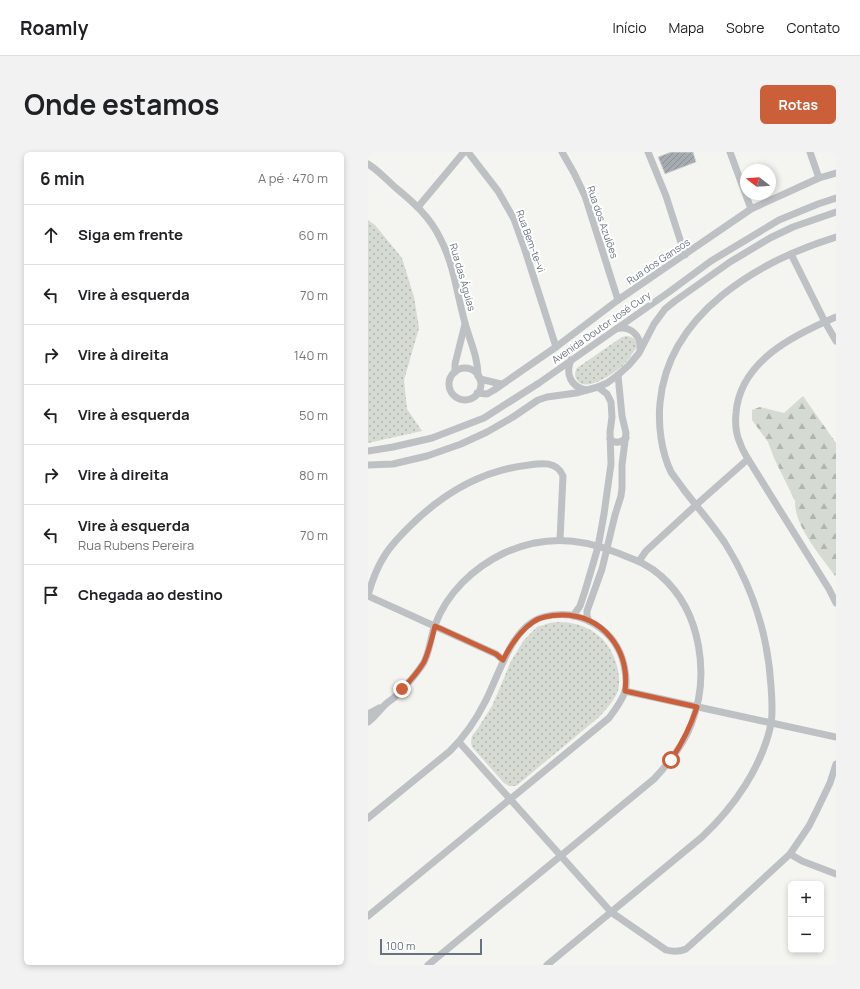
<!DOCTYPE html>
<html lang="pt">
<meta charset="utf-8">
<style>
:root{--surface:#fff;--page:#f2f2f2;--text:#202124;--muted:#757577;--line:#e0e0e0;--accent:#ca5f3a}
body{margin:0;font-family:Manrope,sans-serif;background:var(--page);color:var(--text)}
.controls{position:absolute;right:12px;bottom:12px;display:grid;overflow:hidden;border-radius:6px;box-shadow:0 2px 6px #0003}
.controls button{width:36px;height:36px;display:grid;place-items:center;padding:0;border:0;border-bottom:1px solid var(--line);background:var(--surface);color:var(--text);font:20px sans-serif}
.compass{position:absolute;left:372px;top:12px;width:36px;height:36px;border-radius:50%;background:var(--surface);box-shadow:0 2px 6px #0003;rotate:287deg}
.scale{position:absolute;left:12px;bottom:10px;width:102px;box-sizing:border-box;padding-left:4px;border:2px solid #67737e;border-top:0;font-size:11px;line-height:14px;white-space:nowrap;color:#67737e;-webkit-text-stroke:3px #fff;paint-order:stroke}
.stop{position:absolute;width:12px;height:12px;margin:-9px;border:3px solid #ca5f3a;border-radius:50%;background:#fff}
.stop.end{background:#ca5f3a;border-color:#fff;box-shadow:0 1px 4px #0008}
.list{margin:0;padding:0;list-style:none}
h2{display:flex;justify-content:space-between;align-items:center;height:52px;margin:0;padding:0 16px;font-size:17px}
h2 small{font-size:13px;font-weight:400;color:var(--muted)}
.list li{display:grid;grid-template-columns:26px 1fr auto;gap:12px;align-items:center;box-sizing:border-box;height:60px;padding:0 16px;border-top:1px solid var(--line)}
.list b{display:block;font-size:15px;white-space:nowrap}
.list p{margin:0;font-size:13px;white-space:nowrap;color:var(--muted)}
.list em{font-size:13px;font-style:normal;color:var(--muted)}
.icon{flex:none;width:22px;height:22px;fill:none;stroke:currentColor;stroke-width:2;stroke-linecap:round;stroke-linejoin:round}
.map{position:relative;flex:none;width:468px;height:813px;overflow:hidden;border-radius:6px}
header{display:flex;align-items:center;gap:24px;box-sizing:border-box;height:56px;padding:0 20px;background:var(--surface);border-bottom:1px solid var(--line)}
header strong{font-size:19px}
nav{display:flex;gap:22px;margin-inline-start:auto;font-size:14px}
.intro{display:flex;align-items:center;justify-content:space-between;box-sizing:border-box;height:96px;padding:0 24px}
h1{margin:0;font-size:28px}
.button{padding:10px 18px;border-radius:6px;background:var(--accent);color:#fff;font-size:14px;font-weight:700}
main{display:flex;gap:24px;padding:0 24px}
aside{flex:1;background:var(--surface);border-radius:6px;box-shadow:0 2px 6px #0003}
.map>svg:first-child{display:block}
.green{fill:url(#green-dots)}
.forest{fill:url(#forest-firs)}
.building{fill:url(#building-hatch);stroke:#d5d5d3}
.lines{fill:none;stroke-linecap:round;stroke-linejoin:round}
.minor{stroke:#bec1c4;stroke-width:7}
.route{stroke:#ca5f3a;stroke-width:5}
.labels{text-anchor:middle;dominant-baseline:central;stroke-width:4;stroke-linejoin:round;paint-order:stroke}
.street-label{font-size:10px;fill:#67737e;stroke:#fff}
</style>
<header>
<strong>Roamly</strong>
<nav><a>Início</a><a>Mapa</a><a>Sobre</a><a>Contato</a></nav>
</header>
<div class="intro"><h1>Onde estamos</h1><a class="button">Rotas</a></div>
<main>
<aside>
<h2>6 min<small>A pé · 470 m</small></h2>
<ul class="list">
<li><svg class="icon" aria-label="ahead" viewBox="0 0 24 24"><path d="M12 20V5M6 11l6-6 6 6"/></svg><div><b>Siga em frente</b></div><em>60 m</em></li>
<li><svg class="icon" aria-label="left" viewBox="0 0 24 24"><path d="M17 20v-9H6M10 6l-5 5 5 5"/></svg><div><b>Vire à esquerda</b></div><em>70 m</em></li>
<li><svg class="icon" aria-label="right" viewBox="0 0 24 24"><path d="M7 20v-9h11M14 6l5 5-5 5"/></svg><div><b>Vire à direita</b></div><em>140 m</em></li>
<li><svg class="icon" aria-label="left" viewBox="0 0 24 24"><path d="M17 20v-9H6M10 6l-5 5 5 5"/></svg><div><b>Vire à esquerda</b></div><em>50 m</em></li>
<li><svg class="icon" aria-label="right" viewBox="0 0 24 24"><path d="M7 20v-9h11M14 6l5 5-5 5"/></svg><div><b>Vire à direita</b></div><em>80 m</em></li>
<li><svg class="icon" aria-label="left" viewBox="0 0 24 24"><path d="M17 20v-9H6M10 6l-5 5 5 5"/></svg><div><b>Vire à esquerda</b><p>Rua Rubens Pereira</p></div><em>70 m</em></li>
<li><svg class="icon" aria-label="arrive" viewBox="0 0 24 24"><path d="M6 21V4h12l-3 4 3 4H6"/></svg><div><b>Chegada ao destino</b></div></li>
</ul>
</aside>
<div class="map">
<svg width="468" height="813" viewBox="0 0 468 813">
<defs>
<pattern id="green-dots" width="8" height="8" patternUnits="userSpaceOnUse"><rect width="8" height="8" fill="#d5dad2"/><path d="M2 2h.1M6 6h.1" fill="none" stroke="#b1b5b0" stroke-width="1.8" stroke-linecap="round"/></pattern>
<pattern id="forest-firs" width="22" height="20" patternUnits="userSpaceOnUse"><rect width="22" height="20" fill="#d5dad2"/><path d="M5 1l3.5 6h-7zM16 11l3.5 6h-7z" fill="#b1b5b0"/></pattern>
<pattern id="building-hatch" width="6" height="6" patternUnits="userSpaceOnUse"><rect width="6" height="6" fill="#a5abb0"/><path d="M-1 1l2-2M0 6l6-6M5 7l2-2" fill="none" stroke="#8a9094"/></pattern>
</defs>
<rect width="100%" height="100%" fill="#f4f4f1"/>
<g class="green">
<polygon points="0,68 7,73 34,106 46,145 51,176 36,228 39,257 54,279 0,291"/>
<path d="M259,184c7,1 10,5 10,11 -5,7 -9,14 -16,20 -8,7 -35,26 -44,13 -3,-4 -2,-8 0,-12l45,-31z"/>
<path d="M190,470c28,0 52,15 59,44 2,8 3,17 1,25 -4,10 -12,19 -20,27l-82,68h-7l-5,-3 -32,-36 -1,-5 1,-6 6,-8 14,-22 12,-28 6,-15 9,-15 5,-8 13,-13 13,-4z"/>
</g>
<path class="forest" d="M435,244l33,47v131l-1,2c-14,-20 -41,-50 -40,-75l-21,-43 -6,-16 -16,-22v-10l8,-3 24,6z"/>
<polygon class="building" points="303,0 325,0 328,10 297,22 290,5"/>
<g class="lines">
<g class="minor">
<polyline points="100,0 130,39 146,67 156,95 188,195"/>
<polyline points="194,0 206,21 217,44 250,148"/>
<polyline points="280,0 298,44 317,103"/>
<polyline points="362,0 383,57"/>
<polyline points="442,0 451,26"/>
<path d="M0,12c10,6 19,16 28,24 17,14 34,29 44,50 14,26 17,57 25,85 5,18 13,34 13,53"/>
<polyline points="50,55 96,0"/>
<polyline points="423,102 457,170 468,189"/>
<path d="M468,165c-42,18 -96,44 -100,96 -1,10 0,21 4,30 2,6 5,11 8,16l81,130 7,14"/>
<path d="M248,177c14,-4 26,7 24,21"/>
<path d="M203,208c-6,14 0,27 15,30"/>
<circle cx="97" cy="232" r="16"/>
<polyline points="87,220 87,212 97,172"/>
<polyline points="112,227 133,232"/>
<polyline points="109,241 119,242 126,238 188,195 250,148 383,57 451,26 468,21"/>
<path d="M242,287c5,5 11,4 16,-1"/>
<polyline points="0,299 25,295 64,286 116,266 171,231 301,140 343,109 411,68 450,52 468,46"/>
<polyline points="0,313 25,312 59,304 93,292 119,280 145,265 170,248 179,245 208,241 230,235 239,231 250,223 261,213 271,201 286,172 297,157 307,149 362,110 402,86 425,75 468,60"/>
<polyline points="271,409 278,399 328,353 380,307"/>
<path d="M0,443c4,-14 9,-28 17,-40 6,-10 15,-19 24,-28 32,-32 73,-57 120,-62 13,-2 28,-4 34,11l-3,64"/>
<polyline points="0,444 128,502 135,508"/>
<polyline points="205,464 212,454 217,439 230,395 236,362 243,312 242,280 244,265 243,250 239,242 230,235"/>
<polyline points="221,469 219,464 219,459 234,417 247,363 253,344 254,336 254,313 258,281 254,264 250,223"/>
<polyline points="257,539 468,585"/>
<polyline points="0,562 11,556"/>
<path d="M0,570c6,-4 10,-10 15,-15 3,-4 8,-7 12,-10 10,-10 20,-21 28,-33 7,-12 7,-26 12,-39 12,-32 38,-57 69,-72 38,-17 73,-16 111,-1 17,7 32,11 46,24 41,36 49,101 30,149 -8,21 -22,38 -37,54l-226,186"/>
<path d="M91,590l152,170 55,38c7,2 13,2 20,-1l40,-36 64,-59 19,-28 8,-16 13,-27 6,-19"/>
<path d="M0,666l82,-67c14,-14 26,-31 35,-49 14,-26 26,-76 58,-85 36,-10 73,12 81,48 2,9 3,19 1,27 -4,10 -10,18 -16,26l-241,198"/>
<polyline points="422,702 434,709 468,722"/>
<path d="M179,813l155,-128c32,-30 60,-70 69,-113 2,-12 1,-25 0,-38 -3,-50 -19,-100 -46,-143 -13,-19 -27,-35 -41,-53 -4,-6 -9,-12 -13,-18 -10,-21 -13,-47 -11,-69 8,-90 99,-142 176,-166"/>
</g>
</g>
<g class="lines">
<path class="route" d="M34,537c8,-8 16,-17 22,-27 5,-11 8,-24 11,-36l61,28 7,6c7,-14 17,-29 30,-38 8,-6 20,-7 29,-7 42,0 68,36 63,76l72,16c-7,21 -14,35 -26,53"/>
</g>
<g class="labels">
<g class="street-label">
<text transform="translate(235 70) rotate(71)">Rua dos Azulões</text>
<text transform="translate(163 89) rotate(70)">Rua Bem-te-vi</text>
<text transform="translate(290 109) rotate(-34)">Rua dos Gansos</text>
<text transform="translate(95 125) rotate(74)">Rua das Águias</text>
<text transform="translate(233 175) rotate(-35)">Avenida Doutor José Cury</text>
</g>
</g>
</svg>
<div class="controls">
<button>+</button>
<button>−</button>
</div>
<svg class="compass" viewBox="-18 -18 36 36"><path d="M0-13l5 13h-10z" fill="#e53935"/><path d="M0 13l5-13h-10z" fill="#757577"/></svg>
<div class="scale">100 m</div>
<div class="stop" style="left:303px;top:608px"></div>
<div class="stop end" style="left:34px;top:537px"></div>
</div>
</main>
